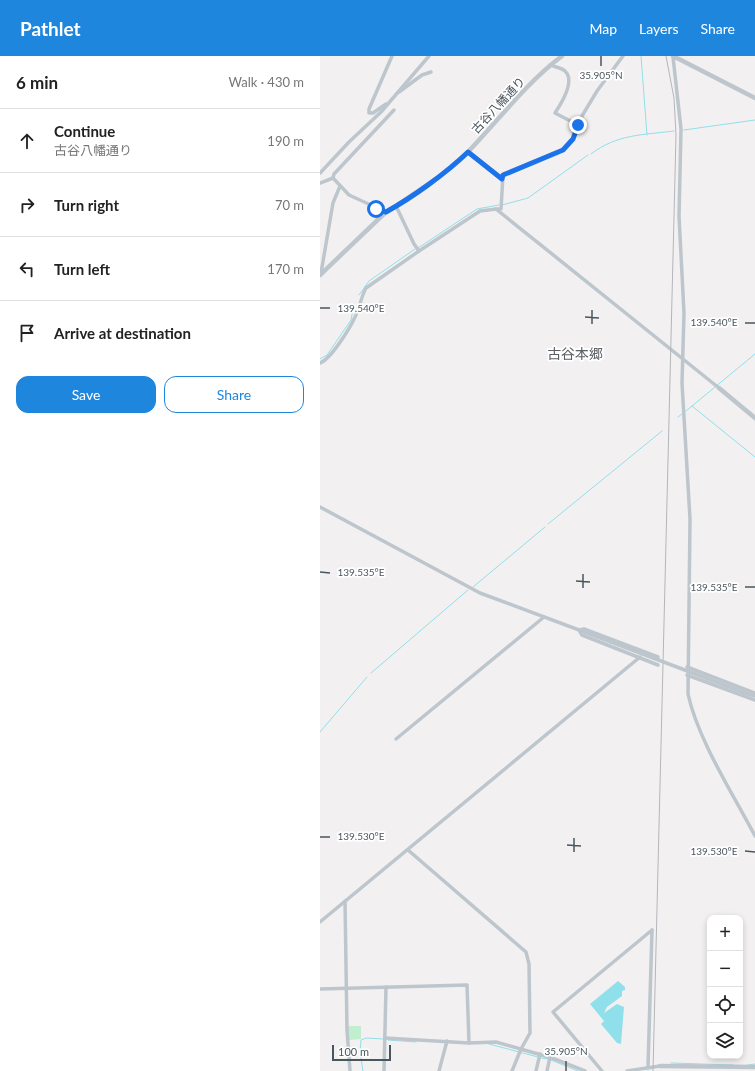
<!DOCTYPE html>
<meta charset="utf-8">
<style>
:root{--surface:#fff;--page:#f6f6f6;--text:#222;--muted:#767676;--line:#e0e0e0;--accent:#1f86de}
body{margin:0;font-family:Lato,"Noto Sans JP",sans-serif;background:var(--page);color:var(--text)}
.controls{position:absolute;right:12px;bottom:12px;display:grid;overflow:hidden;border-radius:8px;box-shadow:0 2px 6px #0003}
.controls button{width:36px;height:36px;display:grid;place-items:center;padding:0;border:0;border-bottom:1px solid var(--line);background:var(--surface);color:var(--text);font:20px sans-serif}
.scale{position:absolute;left:12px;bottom:10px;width:59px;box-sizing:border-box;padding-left:4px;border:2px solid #49565d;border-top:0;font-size:11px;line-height:14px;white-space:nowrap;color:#49565d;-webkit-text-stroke:3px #fff;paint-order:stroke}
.stop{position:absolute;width:12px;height:12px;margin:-9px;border:3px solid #1a73e8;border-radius:50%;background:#fff}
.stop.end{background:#1a73e8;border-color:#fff;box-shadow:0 1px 4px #0008}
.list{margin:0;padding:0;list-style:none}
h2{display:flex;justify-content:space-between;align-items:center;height:52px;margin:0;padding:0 16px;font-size:17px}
h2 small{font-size:13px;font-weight:400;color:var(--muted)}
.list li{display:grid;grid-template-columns:26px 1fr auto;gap:12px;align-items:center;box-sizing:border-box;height:64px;padding:0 16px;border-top:1px solid var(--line)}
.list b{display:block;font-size:15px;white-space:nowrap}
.list p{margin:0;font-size:13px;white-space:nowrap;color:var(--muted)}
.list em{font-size:13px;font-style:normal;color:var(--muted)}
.actions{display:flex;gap:8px;padding:12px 16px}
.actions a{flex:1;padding:9px 0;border:1px solid var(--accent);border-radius:12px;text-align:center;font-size:14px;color:var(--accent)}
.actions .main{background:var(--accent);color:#fff}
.icon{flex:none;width:22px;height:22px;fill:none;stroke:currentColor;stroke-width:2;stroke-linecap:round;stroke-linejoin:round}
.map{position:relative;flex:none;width:435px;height:1015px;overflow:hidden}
header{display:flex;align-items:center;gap:24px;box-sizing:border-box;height:56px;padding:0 20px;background:var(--accent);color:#fff}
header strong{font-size:19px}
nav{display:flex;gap:22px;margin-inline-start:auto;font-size:14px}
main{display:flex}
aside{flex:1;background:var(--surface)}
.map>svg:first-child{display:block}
.green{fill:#c1eece}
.water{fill:#8fe0ea}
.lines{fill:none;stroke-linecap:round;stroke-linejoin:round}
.stream{stroke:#8fe0ea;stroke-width:1}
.minor{stroke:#bdc6cc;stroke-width:3.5}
.tertiary{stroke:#bdc6cc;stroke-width:4.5}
.rail{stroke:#b3b6ba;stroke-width:1}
.minor-bridge{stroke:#bdc6cc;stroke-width:3.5}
.route{stroke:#1a73e8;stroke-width:5}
.ticks{fill:none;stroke:#49565d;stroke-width:1.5}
.labels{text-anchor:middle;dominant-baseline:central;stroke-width:3.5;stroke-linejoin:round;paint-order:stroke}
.street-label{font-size:12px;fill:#49565d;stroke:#fff}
.quarter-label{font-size:14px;fill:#5d6165;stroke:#fff}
.ticks-label{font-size:10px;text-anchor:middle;fill:#49565d;stroke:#fff;stroke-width:3.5;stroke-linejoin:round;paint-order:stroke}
</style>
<header>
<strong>Pathlet</strong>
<nav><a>Map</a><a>Layers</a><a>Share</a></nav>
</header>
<main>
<aside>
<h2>6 min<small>Walk · 430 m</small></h2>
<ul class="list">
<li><svg class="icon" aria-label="ahead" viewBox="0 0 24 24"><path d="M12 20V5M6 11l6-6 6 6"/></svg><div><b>Continue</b><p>古谷八幡通り</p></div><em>190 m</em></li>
<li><svg class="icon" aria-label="right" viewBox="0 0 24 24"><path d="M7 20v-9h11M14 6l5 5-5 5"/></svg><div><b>Turn right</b></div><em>70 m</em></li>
<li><svg class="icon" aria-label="left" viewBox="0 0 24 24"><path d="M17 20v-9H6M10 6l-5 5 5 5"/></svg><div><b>Turn left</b></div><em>170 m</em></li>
<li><svg class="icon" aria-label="arrive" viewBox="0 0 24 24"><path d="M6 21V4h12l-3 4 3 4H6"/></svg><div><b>Arrive at destination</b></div></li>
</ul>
<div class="actions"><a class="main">Save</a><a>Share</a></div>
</aside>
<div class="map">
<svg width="435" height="1015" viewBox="0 0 435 1015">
<rect width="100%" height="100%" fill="#f3f0f1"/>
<polygon class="green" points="28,970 41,970 41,983 29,984"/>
<polygon class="water" points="298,925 305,931 305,934 302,935 302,940 287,951 284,957 297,948 304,951 301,988 297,987 281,968 284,965 270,948"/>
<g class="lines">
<g class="stream">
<polyline points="321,0 327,79"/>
<polyline points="364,74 435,64"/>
<path d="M271,98c26,-20 52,-19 83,-23"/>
<polyline points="182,149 208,142 268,99"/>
<polyline points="98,192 157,153 179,149"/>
<polyline points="39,239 49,225 95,193"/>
<polyline points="0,303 7,299 31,264 34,248"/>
<polyline points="372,350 435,401"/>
<polyline points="366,355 435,298"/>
<polyline points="358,361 362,358"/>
<polyline points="228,468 342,375"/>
<polyline points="153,531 225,471"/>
<polyline points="51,617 148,534"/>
<polyline points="0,676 47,621"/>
<polyline points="68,984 96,986"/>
<polyline points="169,988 218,1001"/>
<polyline points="221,1002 228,1003"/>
<polyline points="231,1004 258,1015"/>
<polyline points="351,1007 413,1009"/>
<polyline points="428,1009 435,1008"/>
<polyline points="43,1015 40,996 41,984 46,982 63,983"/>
<polyline points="327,1015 329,1015"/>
</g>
<g class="minor">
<path d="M353,1l8,72 -2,87 5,97 -2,70 8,136 -2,175c10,46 45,100 67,142"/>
<path d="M230,9c5,2 12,3 15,6 11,10 -4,33 -10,42l23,12"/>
<polyline points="79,36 102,19 111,16"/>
<polyline points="66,48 53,57 49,57 49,53 72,0"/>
<polyline points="148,96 181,123"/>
<polyline points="0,117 29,86 61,56 109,0"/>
<polyline points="13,122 14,118 74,54"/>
<polyline points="0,127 13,122 29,139 66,156"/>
<polyline points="76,150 94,188 99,195"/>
<polyline points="176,153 181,153 183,119 243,94 253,83 262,60 277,35 303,0"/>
<polyline points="1,217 13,147 20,130"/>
<path d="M0,307c11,-4 30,-35 35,-46 5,-10 6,-20 11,-29l53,-37 61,-40 16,-2 223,179"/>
<polyline points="0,451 160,537 291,586"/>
<polyline points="338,609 262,579 259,574 264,573 338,601"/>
<polyline points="367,611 435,637"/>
<polyline points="367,619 435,644"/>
<polyline points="428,638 435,640"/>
<polyline points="76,683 224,561"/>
<polyline points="88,794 206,896 209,908 210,977 201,993 192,1015"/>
<polyline points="25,845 27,974 30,1015"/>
<polyline points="0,866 320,601"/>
<polyline points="0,933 147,929 149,987"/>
<polyline points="65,982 149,987 176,986 232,1002 265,1015"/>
<polyline points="328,1011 332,874"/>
<polyline points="64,1015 66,931"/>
<polyline points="119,1015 127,985"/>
<polyline points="216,1015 220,998"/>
<polyline points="227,1015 230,1001"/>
<polyline points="282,1015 233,956 332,874"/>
<polyline points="307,1015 340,1010"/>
</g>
<g class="tertiary">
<polyline points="353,0 435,42"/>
<path d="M0,219l66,-63 10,-6c24,-17 51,-32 71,-53 31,-32 59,-70 95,-97"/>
<polyline points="399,332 435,362"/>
<polyline points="340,1010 435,1011"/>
</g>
<polyline class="rail" points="333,1015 356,79 354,42 346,0"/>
<polyline class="minor-bridge" points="291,586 428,638"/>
</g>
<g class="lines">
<path class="route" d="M56,153l10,3c27,-15 59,-38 82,-60l34,27 1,-4 60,-25 10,-11 5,-14"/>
</g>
<path class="ticks" d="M281,10v-10M0,252h10M265,261l14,1M425,267h10M272,268v-14M0,516l10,1M256,525l14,1M425,531h10M263,532v-14M0,781h10M247,789l14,1M425,795l10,1M254,796v-14M246,1015v-10"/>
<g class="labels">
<g class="street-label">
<text transform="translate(178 49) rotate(-47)">古谷八幡通り</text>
</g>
<g class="quarter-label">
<text x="255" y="297">古谷本郷</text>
</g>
</g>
<g class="ticks-label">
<text x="281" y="23">35.905°N</text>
<text x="41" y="256">139.540°E</text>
<text x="394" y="270">139.540°E</text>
<text x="41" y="520">139.535°E</text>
<text x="394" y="535">139.535°E</text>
<text x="41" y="784">139.530°E</text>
<text x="394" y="799">139.530°E</text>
<text x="246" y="999">35.905°N</text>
</g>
</svg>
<div class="controls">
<button>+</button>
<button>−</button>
<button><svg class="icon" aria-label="locate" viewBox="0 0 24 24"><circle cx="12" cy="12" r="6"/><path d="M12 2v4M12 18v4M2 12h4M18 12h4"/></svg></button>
<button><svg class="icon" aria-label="layers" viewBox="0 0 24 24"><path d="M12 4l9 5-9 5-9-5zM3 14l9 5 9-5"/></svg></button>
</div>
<div class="scale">100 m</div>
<div class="stop" style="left:56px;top:153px"></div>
<div class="stop end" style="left:258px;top:69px"></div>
</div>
</main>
